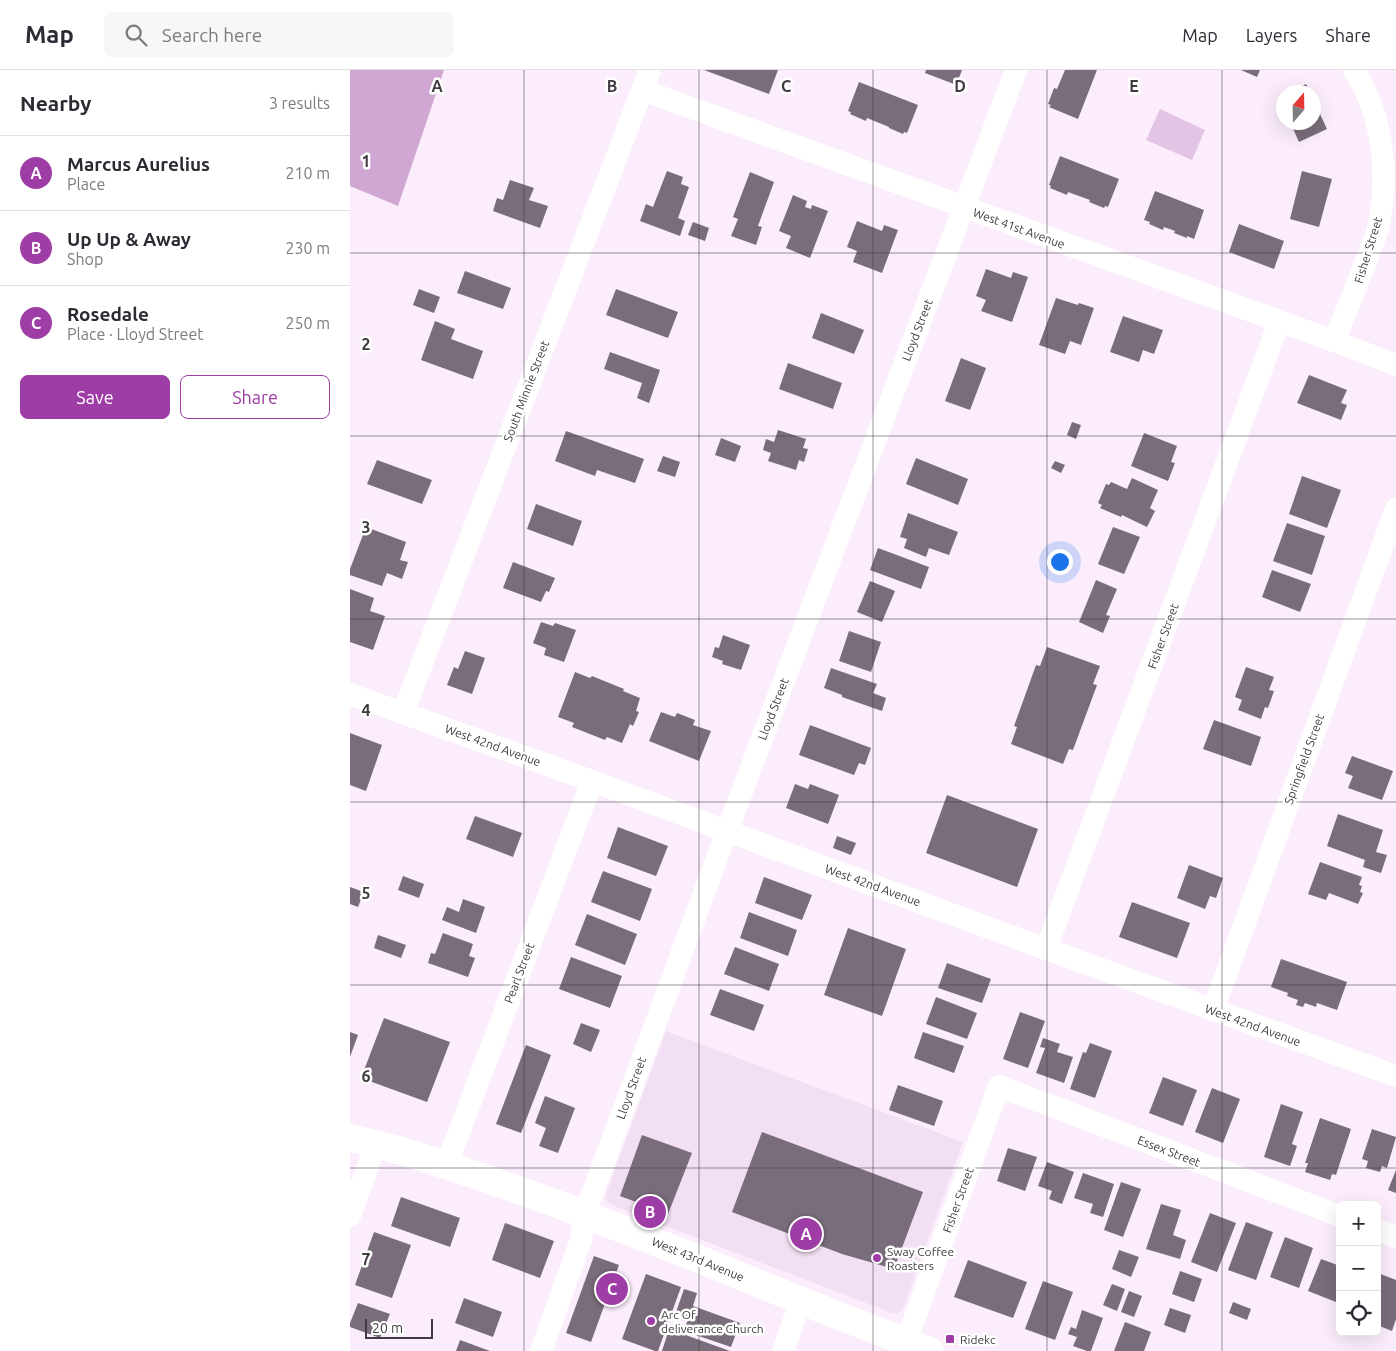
<!DOCTYPE html>
<meta charset="utf-8">
<style>
:root{--surface:#fff;--page:#f7f7f7;--text:#2b2b33;--muted:#7c7c81;--line:#e1e1e2;--accent:#9d3da5}
body{margin:0;font-family:Ubuntu,sans-serif;background:var(--page);color:var(--text)}
.controls{position:absolute;right:15px;bottom:15px;display:grid;overflow:hidden;border-radius:8px;box-shadow:0 5px 20px #0002}
.controls button{width:45px;height:45px;display:grid;place-items:center;padding:0;border:0;border-bottom:1px solid var(--line);background:var(--surface);color:var(--text);font:25px sans-serif}
.compass{position:absolute;left:926px;top:15px;width:45px;height:45px;border-radius:50%;background:var(--surface);box-shadow:0 5px 20px #0002;rotate:20deg}
.scale{position:absolute;left:15px;bottom:12px;width:68px;box-sizing:border-box;padding-left:5px;border:2px solid #403b41;border-top:0;font-size:14px;line-height:18px;white-space:nowrap;color:#403b41;-webkit-text-stroke:4px #fff;paint-order:stroke}
.you{position:absolute;left:709px;top:491px;width:18px;height:18px;margin:-12px;border:4px solid #fff;border-radius:50%;background:#1a73e8;box-shadow:0 0 0 8px #1a73e833}
.badge{display:grid;place-items:center;width:32px;height:32px;border-radius:50%;background:var(--accent);color:#fff;font-size:16px;font-weight:700}
.pin{position:absolute;translate:-50% -50%;border:2px solid #fff;box-shadow:0 1px 5px #0006}
.list{margin:0;padding:0;list-style:none}
h2{display:flex;justify-content:space-between;align-items:center;height:65px;margin:0;padding:0 20px;font-size:21px}
h2 small{font-size:16px;font-weight:400;color:var(--muted)}
.list li{display:grid;grid-template-columns:32px 1fr auto;gap:15px;align-items:center;box-sizing:border-box;height:75px;padding:0 20px;border-top:1px solid var(--line)}
.list b{display:block;font-size:19px;white-space:nowrap}
.list p{margin:0;font-size:16px;white-space:nowrap;color:var(--muted)}
.list em{font-size:16px;font-style:normal;color:var(--muted)}
.actions{display:flex;gap:10px;padding:15px 20px}
.actions a{flex:1;padding:11px 0;border:1px solid var(--accent);border-radius:8px;text-align:center;font-size:18px;color:var(--accent)}
.actions .main{background:var(--accent);color:#fff}
.icon{flex:none;width:28px;height:28px;fill:none;stroke:currentColor;stroke-width:2;stroke-linecap:round;stroke-linejoin:round}
.map{position:relative;flex:none;width:1046px;height:1281px;overflow:hidden}
header{display:flex;align-items:center;gap:30px;box-sizing:border-box;height:70px;padding:0 25px;background:var(--surface);border-bottom:1px solid var(--line)}
header strong{font-size:24px}
nav{display:flex;gap:28px;margin-inline-start:auto;font-size:18px}
.search{width:350px;height:45px;background:var(--page);display:flex;align-items:center;gap:12px;box-sizing:border-box;padding:0 18px;border-radius:8px;color:var(--muted);font-size:19px}
main{display:flex}
aside{flex:1;background:var(--surface)}
.map>svg:first-child{display:block}
.built{fill:#f2dff3}
.green{fill:#e3c4e4}
.forest{fill:#d0a6d3}
.building{fill:#7a6d7b}
.lines{fill:none;stroke-linecap:round;stroke-linejoin:round}
.street{stroke:#fff;stroke-width:22}
.secondary{stroke:#fff;stroke-width:28}
.grid{fill:none;stroke:#403b41;stroke-width:1;stroke-opacity:0.55}
.poi-dot{fill:#9d3da5;stroke:#fff;stroke-width:2}
.labels{text-anchor:middle;dominant-baseline:central;stroke-width:5;stroke-linejoin:round;paint-order:stroke}
.street-label{font-size:12px;fill:#403b41;stroke:#fff}
.poi-label{font-size:12px;fill:#403b41;stroke:#fff;text-anchor:start}
.grid-label{font-size:16px;text-anchor:middle;font-weight:bold;fill:#403b41;stroke:#fff;stroke-width:5;stroke-linejoin:round;paint-order:stroke}
</style>
<header>
<strong>Map</strong>
<div class="search"><svg class="icon" aria-label="search" viewBox="0 0 24 24"><circle cx="10" cy="10" r="6"/><path d="M15 15l6 6"/></svg>Search here</div>
<nav><a>Map</a><a>Layers</a><a>Share</a></nav>
</header>
<main>
<aside>
<h2>Nearby<small>3 results</small></h2>
<ul class="list">
<li><span class="badge">A</span><div><b>Marcus Aurelius</b><p>Place</p></div><em>210 m</em></li>
<li><span class="badge">B</span><div><b>Up Up &amp; Away</b><p>Shop</p></div><em>230 m</em></li>
<li><span class="badge">C</span><div><b>Rosedale</b><p>Place · Lloyd Street</p></div><em>250 m</em></li>
</ul>
<div class="actions"><a class="main">Save</a><a>Share</a></div>
</aside>
<div class="map">
<svg width="1046" height="1281" viewBox="0 0 1046 1281">
<rect width="100%" height="100%" fill="#fbedfc"/>
<polygon class="built" points="316,961 613,1072 553,1239 548,1243 542,1243 264,1136 258,1132 256,1126 257,1121"/>
<polygon class="green" points="810,39 855,60 842,90 796,70"/>
<polygon class="forest" points="0,0 94,0 48,136 0,116"/>
<g class="building">
<polygon points="354,0 428,0 419,24"/>
<polygon points="576,0 612,0 607,13 605,12 604,14 575,3"/>
<polygon points="715,0 747,0 728,49 699,37 701,35 698,34 704,18 707,19"/>
<polygon points="891,0 910,0 907,7"/>
<polygon points="509,12 568,35 557,63 554,62 553,64 539,58 539,57 517,48 516,51 500,44 501,42 498,41"/>
<polygon points="956,14 960,22 939,22"/>
<polygon points="964,31 977,59 949,72 940,52 964,52"/>
<polygon points="710,86 769,109 758,137 755,136 754,138 739,132 740,130 718,122 717,125 700,118 701,116 699,115"/>
<polygon points="317,101 333,107 331,114 339,117 328,148 335,151 330,166 290,151 296,134 303,137"/>
<polygon points="952,101 982,109 969,157 940,149"/>
<polygon points="400,102 424,112 408,156 412,157 406,175 381,166 388,149 383,147"/>
<polygon points="160,110 184,118 179,130 198,136 190,158 143,141 147,128 153,130"/>
<polygon points="805,121 854,140 844,169 837,166 837,168 824,163 825,161 814,157 813,160 799,154 800,152 794,150"/>
<polygon points="443,125 457,131 455,137 461,139 462,135 478,141 460,188 436,178 441,166 429,161"/>
<polygon points="507,151 532,161 534,155 548,160 532,203 503,192 507,181 497,177"/>
<polygon points="343,152 359,158 355,171 338,165"/>
<polygon points="889,154 934,171 924,199 879,182"/>
<polygon points="636,199 661,208 663,202 678,207 662,252 631,241 636,230 626,226"/>
<polygon points="115,201 161,218 153,239 107,223"/>
<polygon points="69,219 90,227 84,243 63,235"/>
<polygon points="266,219 328,242 318,268 256,245"/>
<polygon points="706,228 728,235 729,233 744,238 731,275 720,271 715,284 689,275"/>
<polygon points="471,243 514,260 504,284 462,268"/>
<polygon points="773,246 813,260 804,284 793,280 789,292 760,282"/>
<polygon points="85,251 105,259 101,269 133,281 123,309 71,290"/>
<polygon points="260,282 310,300 299,333 287,328 292,313 254,299"/>
<polygon points="611,288 636,298 620,340 595,331"/>
<polygon points="438,293 492,313 483,339 429,319"/>
<polygon points="959,305 997,320 991,333 997,335 991,350 947,333"/>
<polygon points="722,352 731,355 726,369 717,365"/>
<polygon points="428,360 456,369 453,378 458,379 454,392 449,390 446,400 418,391 421,383 413,380 416,369 424,372"/>
<polygon points="216,361 294,389 285,413 247,400 245,406 205,391"/>
<polygon points="794,363 827,376 821,392 825,393 818,411 781,396"/>
<polygon points="371,368 391,376 385,392 365,385"/>
<polygon points="313,386 330,392 325,407 307,401"/>
<polygon points="566,388 618,409 608,435 556,414"/>
<polygon points="27,390 82,410 72,434 17,414"/>
<polygon points="705,391 715,395 711,403 701,398"/>
<polygon points="952,406 991,420 977,458 939,444"/>
<polygon points="782,408 808,420 800,438 805,441 797,457 772,445 771,447 750,438 752,435 748,433 756,414 759,415 761,412 777,419"/>
<polygon points="186,434 232,451 223,476 177,459"/>
<polygon points="558,443 608,462 599,485 579,478 576,487 554,478 557,469 550,467"/>
<polygon points="937,453 975,466 962,505 923,491"/>
<polygon points="16,457 56,472 50,490 58,492 52,509 37,503 32,516 0,505 0,499"/>
<polygon points="763,457 790,467 774,504 748,494"/>
<polygon points="528,478 579,497 571,519 520,500"/>
<polygon points="163,492 205,508 199,522 196,521 191,532 153,518"/>
<polygon points="922,500 961,514 950,542 912,527"/>
<polygon points="746,510 767,519 756,545 760,546 753,563 729,552"/>
<polygon points="520,511 545,521 532,552 507,542"/>
<polygon points="0,519 24,528 20,541 35,546 23,580 0,572"/>
<polygon points="191,552 203,556 205,553 226,560 214,592 194,585 196,578 183,573"/>
<polygon points="499,561 531,572 521,602 489,591"/>
<polygon points="373,565 400,575 391,600 372,594 373,591 362,587 365,577 369,578"/>
<polygon points="697,577 750,596 743,614 747,615 723,680 719,679 713,694 661,674 667,657 664,656 686,595 690,596"/>
<polygon points="115,581 135,588 122,624 97,615 104,597 108,599"/>
<polygon points="896,597 924,607 919,620 924,621 918,638 915,637 911,649 888,640 892,630 885,627"/>
<polygon points="481,598 527,614 523,623 536,628 532,641 492,627 492,625 474,618"/>
<polygon points="225,602 240,608 242,606 274,619 273,621 290,628 286,641 289,642 283,656 280,654 272,673 257,667 255,670 222,657 224,653 208,647"/>
<polygon points="311,642 325,647 327,643 345,650 343,655 361,661 349,691 299,671"/>
<polygon points="864,650 911,667 901,696 853,679"/>
<polygon points="460,655 521,678 515,695 509,693 504,705 449,685"/>
<polygon points="0,663 32,675 16,721 0,715"/>
<polygon points="1002,686 1043,701 1032,730 998,718 1003,706 995,703"/>
<polygon points="445,714 458,719 460,714 489,725 478,754 436,738"/>
<polygon points="597,725 688,759 667,817 576,783"/>
<polygon points="988,744 1033,760 1026,782 1037,785 1031,803 1013,797 1015,790 977,776"/>
<polygon points="125,746 172,763 163,787 116,769"/>
<polygon points="268,757 318,776 306,806 257,788"/>
<polygon points="487,766 506,773 501,785 483,778"/>
<polygon points="970,792 1012,807 1009,815 1012,816 1010,822 1013,823 1008,834 979,823 976,830 958,824"/>
<polygon points="839,795 873,808 866,828 860,826 855,839 827,828"/>
<polygon points="253,801 302,819 290,851 241,832"/>
<polygon points="53,806 74,814 69,828 48,820"/>
<polygon points="414,807 462,825 452,850 405,833"/>
<polygon points="0,817 14,822 8,837 0,834"/>
<polygon points="113,829 135,837 126,863 92,850 97,837 109,842"/>
<polygon points="782,832 840,853 827,888 769,867"/>
<polygon points="399,842 447,860 438,886 390,868"/>
<polygon points="237,844 287,864 275,895 225,875"/>
<polygon points="498,858 556,879 532,946 474,925"/>
<polygon points="93,863 123,874 119,886 125,888 118,907 78,893 81,883 85,884"/>
<polygon points="28,865 56,875 51,888 24,878"/>
<polygon points="385,877 429,894 419,921 374,904"/>
<polygon points="221,887 272,906 260,938 209,919"/>
<polygon points="931,889 997,912 987,940 967,933 966,937 955,933 953,937 946,935 948,930 937,926 938,923 921,917"/>
<polygon points="597,893 641,909 632,933 588,918"/>
<polygon points="370,919 414,935 404,961 360,945"/>
<polygon points="586,927 627,943 617,969 576,954"/>
<polygon points="670,942 695,951 678,998 653,989"/>
<polygon points="34,948 100,972 77,1032 11,1008"/>
<polygon points="231,953 250,960 241,982 223,974"/>
<polygon points="0,962 8,965 0,987"/>
<polygon points="573,962 614,976 604,1003 564,988"/>
<polygon points="693,968 710,974 707,982 723,987 714,1013 686,1003 695,978 690,977"/>
<polygon points="740,973 762,981 745,1028 720,1019 733,982 736,983"/>
<polygon points="176,975 201,985 171,1063 146,1054"/>
<polygon points="813,1007 847,1020 833,1056 799,1043"/>
<polygon points="548,1015 593,1031 584,1056 539,1040"/>
<polygon points="862,1018 890,1029 873,1073 845,1062"/>
<polygon points="195,1026 225,1038 208,1083 189,1076 196,1058 185,1053"/>
<polygon points="931,1034 953,1042 942,1074 947,1076 940,1096 914,1087"/>
<polygon points="970,1048 1001,1059 986,1105 982,1104 980,1110 955,1102 958,1093 955,1093"/>
<polygon points="1022,1059 1046,1067 1037,1098 1032,1096 1030,1102 1016,1098 1018,1091 1012,1089"/>
<polygon points="412,1062 573,1122 544,1199 492,1184 382,1142"/>
<polygon points="292,1065 342,1083 318,1144 270,1126"/>
<polygon points="658,1078 687,1087 675,1121 647,1111"/>
<polygon points="697,1092 724,1102 712,1134 699,1129 702,1121 688,1116"/>
<polygon points="1046,1100 1046,1123 1038,1120"/>
<polygon points="733,1103 764,1114 753,1147 740,1143 743,1134 724,1128"/>
<polygon points="771,1112 791,1119 773,1167 754,1160"/>
<polygon points="51,1127 110,1148 100,1177 41,1156"/>
<polygon points="811,1134 831,1140 823,1165 836,1170 830,1189 796,1179"/>
<polygon points="860,1143 886,1153 867,1202 841,1192"/>
<polygon points="896,1152 923,1162 906,1210 878,1200"/>
<polygon points="155,1153 204,1171 190,1208 142,1190"/>
<polygon points="24,1162 61,1175 42,1228 5,1215"/>
<polygon points="935,1167 963,1178 949,1218 920,1207"/>
<polygon points="769,1180 789,1187 781,1207 762,1199"/>
<polygon points="244,1186 269,1195 241,1272 216,1263"/>
<polygon points="971,1189 990,1196 990,1223 986,1232 958,1221"/>
<polygon points="618,1190 677,1212 663,1248 604,1227"/>
<polygon points="830,1201 852,1209 844,1232 822,1224"/>
<polygon points="1028,1203 1046,1210 1046,1249 1042,1261 1027,1255 1027,1207"/>
<polygon points="296,1204 331,1217 308,1281 305,1281 272,1269"/>
<polygon points="693,1211 723,1222 705,1270 675,1259"/>
<polygon points="762,1214 775,1219 767,1241 753,1235"/>
<polygon points="334,1219 347,1223 343,1236 390,1253 381,1277 334,1261 338,1249 325,1245"/>
<polygon points="779,1221 792,1226 784,1247 771,1242"/>
<polygon points="114,1228 152,1242 143,1267 105,1253"/>
<polygon points="883,1232 901,1239 897,1250 879,1243"/>
<polygon points="8,1233 40,1244 30,1268 0,1257 0,1253"/>
<polygon points="820,1238 841,1245 835,1263 814,1255"/>
<polygon points="732,1240 753,1248 741,1281 737,1281 723,1276 727,1267 718,1264 721,1257 726,1259"/>
<polygon points="775,1252 801,1262 794,1281 764,1281"/>
<polygon points="319,1259 380,1281 312,1281"/>
<polygon points="110,1270 140,1281 106,1281"/>
</g>
<g class="lines">
<g class="street">
<polyline points="292,20 984,271 1046,295"/>
<path d="M984,271c12,-28 23,-56 34,-85 3,-10 9,-21 11,-32 10,-53 4,-108 -25,-154"/>
<polyline points="0,624 242,711 696,879 1046,1006"/>
<polyline points="53,643 300,0"/>
<polyline points="696,879 929,252"/>
<polyline points="863,940 1046,439"/>
<polyline points="97,1094 242,711"/>
<polyline points="0,1146 26,1074"/>
<polyline points="1027,1160 1046,1167"/>
<polyline points="556,1272 649,1016 990,1146"/>
<polyline points="191,1281 231,1170 234,1144 243,1122 377,761 666,0"/>
<polyline points="433,1281 451,1230"/>
</g>
<path class="secondary" d="M0,1068c64,14 126,37 188,59 132,48 261,105 392,154"/>
</g>
<path class="grid" d="M174,0v1281M349,0v1281M523,0v1281M697,0v1281M872,0v1281M0,183h1046M0,366h1046M0,549h1046M0,732h1046M0,915h1046M0,1098h1046"/>
<g class="poi-dot">
<circle cx="527" cy="1188" r="5"/>
<circle cx="301" cy="1251" r="5"/>
<rect x="595" y="1264" width="10" height="10" rx="2.5"/>
</g>
<g class="labels">
<g class="street-label">
<text transform="translate(669 158) rotate(20)">West 41st Avenue</text>
<text transform="translate(1018 180) rotate(-73)">Fisher Street</text>
<text transform="translate(567 260) rotate(-69)">Lloyd Street</text>
<text transform="translate(176 321) rotate(-69)">South Minnie Street</text>
<text transform="translate(813 566) rotate(-70)">Fisher Street</text>
<text transform="translate(423 639) rotate(-69)">Lloyd Street</text>
<text transform="translate(143 675) rotate(20)">West 42nd Avenue</text>
<text transform="translate(954 689) rotate(-70)">Springfield Street</text>
<text transform="translate(523 815) rotate(20)">West 42nd Avenue</text>
<text transform="translate(169 903) rotate(-69)">Pearl Street</text>
<text transform="translate(903 955) rotate(20)">West 42nd Avenue</text>
<text transform="translate(281 1018) rotate(-70)">Lloyd Street</text>
<text transform="translate(819 1081) rotate(21)">Essex Street</text>
<text transform="translate(608 1130) rotate(-70)">Fisher Street</text>
<text transform="translate(348 1189) rotate(22)">West 43rd Avenue</text>
</g>
<g class="poi-label">
<text x="537" y="1181">Sway Coffee<tspan x="537" dy="14">Roasters</tspan></text>
<text x="311" y="1244">Arc Of<tspan x="311" dy="14">deliverance Church</tspan></text>
<text x="610" y="1269">Ridekc</text>
</g>
</g>
<g class="grid-label">
<text x="87" y="22">A</text>
<text x="262" y="22">B</text>
<text x="436" y="22">C</text>
<text x="610" y="22">D</text>
<text x="784" y="22">E</text>
<text x="16" y="97">1</text>
<text x="16" y="280">2</text>
<text x="16" y="463">3</text>
<text x="16" y="646">4</text>
<text x="16" y="829">5</text>
<text x="16" y="1012">6</text>
<text x="16" y="1195">7</text>
</g>
</svg>
<div class="controls">
<button>+</button>
<button>−</button>
<button><svg class="icon" aria-label="locate" viewBox="0 0 24 24"><circle cx="12" cy="12" r="6"/><path d="M12 2v4M12 18v4M2 12h4M18 12h4"/></svg></button>
</div>
<svg class="compass" viewBox="-18 -18 36 36"><path d="M0-13l5 13h-10z" fill="#e53935"/><path d="M0 13l5-13h-10z" fill="#7c7c81"/></svg>
<div class="scale">20 m</div>
<div class="you"></div>
<div class="pin badge" style="left:456px;top:1164px">A</div>
<div class="pin badge" style="left:300px;top:1142px">B</div>
<div class="pin badge" style="left:262px;top:1219px">C</div>
</div>
</main>
